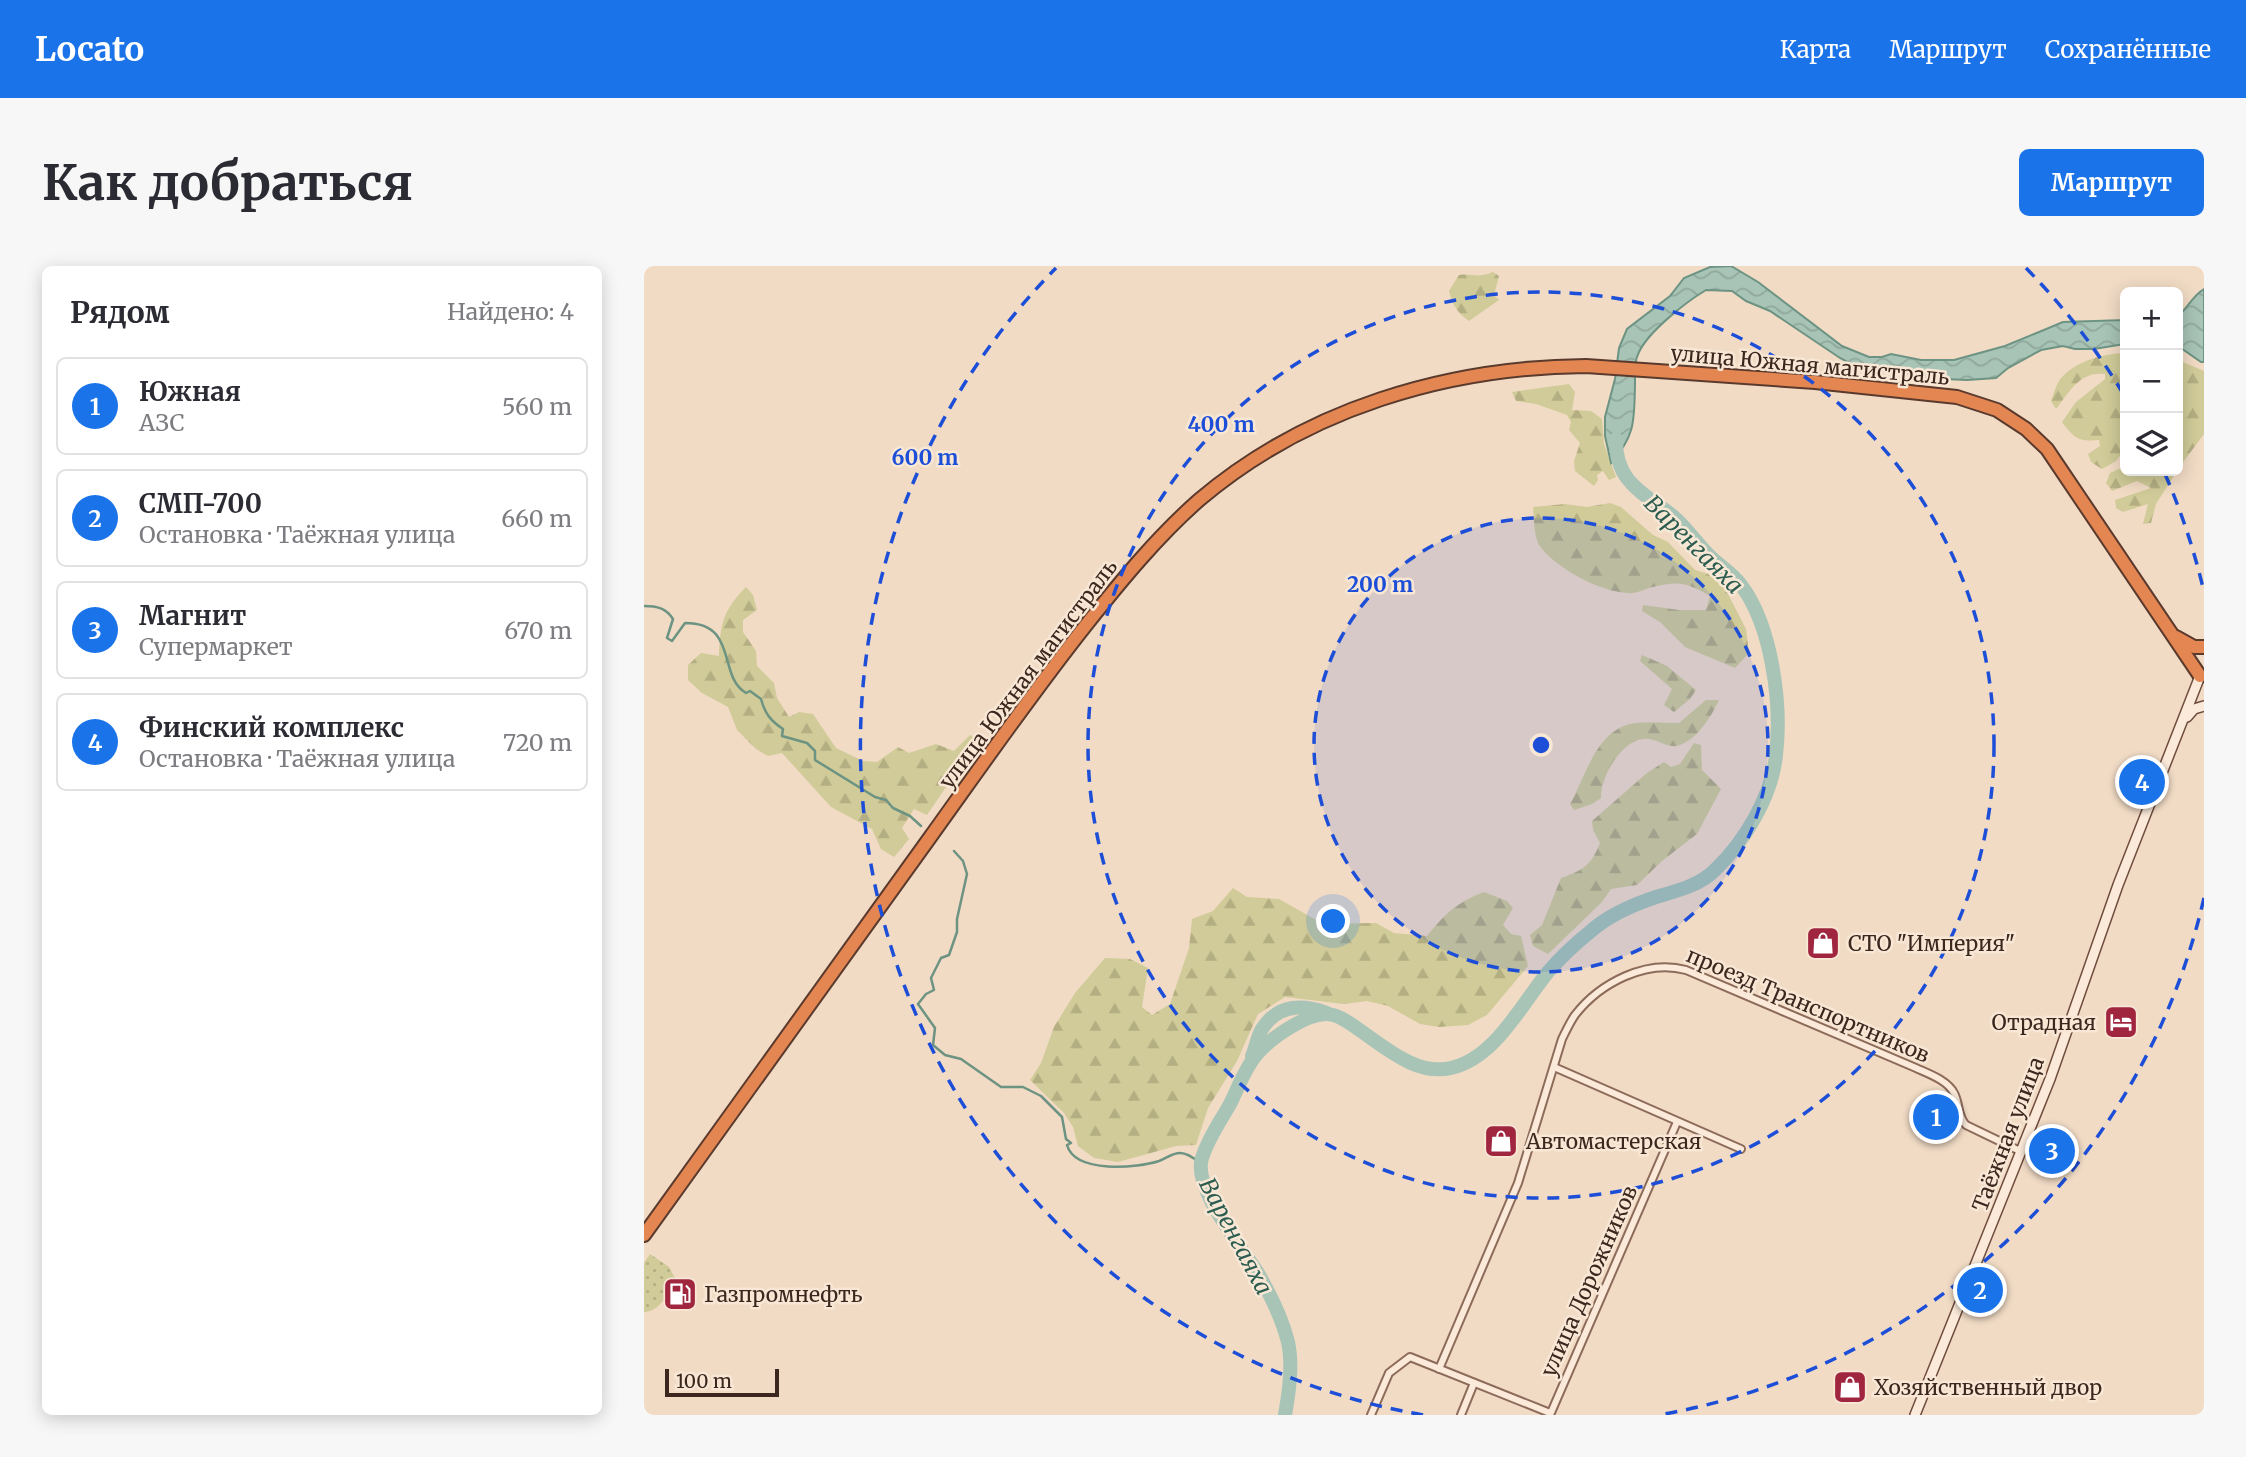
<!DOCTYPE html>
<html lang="ru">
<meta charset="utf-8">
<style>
:root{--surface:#fff;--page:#f7f7f7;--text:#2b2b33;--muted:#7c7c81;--line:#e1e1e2;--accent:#1a73e8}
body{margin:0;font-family:Merriweather,serif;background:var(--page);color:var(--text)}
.controls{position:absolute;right:21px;top:21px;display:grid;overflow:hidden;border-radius:10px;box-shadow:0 4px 18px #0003}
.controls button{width:63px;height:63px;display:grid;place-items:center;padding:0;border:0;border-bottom:2px solid var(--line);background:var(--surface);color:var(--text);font:35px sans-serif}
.scale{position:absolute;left:21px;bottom:18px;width:114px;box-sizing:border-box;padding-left:7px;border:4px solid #3c271e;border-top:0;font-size:19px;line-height:24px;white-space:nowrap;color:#3c271e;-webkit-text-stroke:5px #f8e7d5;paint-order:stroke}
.you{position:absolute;left:690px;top:656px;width:24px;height:24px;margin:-18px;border:5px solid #fff;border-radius:50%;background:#1a73e8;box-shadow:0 0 0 10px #1a73e833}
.badge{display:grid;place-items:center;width:46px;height:46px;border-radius:50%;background:var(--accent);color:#fff;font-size:23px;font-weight:700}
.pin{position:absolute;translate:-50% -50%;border:4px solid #fff;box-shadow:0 2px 7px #0006}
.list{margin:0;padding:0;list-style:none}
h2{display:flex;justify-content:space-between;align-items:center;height:91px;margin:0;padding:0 28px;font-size:30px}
h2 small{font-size:23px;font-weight:400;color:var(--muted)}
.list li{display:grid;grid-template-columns:46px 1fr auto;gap:21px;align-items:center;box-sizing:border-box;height:98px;margin:0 14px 14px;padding:0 14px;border:2px solid var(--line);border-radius:10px}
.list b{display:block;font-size:26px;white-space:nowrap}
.list p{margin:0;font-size:23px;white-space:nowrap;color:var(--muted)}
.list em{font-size:23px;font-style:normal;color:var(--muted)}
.icon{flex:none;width:38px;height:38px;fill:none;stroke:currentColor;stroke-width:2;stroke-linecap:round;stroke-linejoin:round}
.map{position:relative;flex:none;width:1560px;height:1149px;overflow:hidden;border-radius:10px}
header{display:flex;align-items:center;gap:42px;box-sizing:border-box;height:98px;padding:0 35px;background:var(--accent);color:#fff}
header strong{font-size:33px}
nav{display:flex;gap:38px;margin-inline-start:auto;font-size:24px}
.intro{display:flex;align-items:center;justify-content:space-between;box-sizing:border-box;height:168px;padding:0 42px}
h1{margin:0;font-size:49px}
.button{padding:18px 32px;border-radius:10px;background:var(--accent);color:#fff;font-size:24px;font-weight:700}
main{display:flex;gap:42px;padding:0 42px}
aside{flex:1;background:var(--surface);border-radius:10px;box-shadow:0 4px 18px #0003}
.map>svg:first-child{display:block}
.grass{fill:url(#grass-dots)}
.forest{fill:url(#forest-firs)}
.water{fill:url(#water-waves);stroke:#6d9382;stroke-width:2}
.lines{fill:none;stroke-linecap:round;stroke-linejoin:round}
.stream{stroke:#6d9382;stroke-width:2.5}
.river{stroke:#a7c4b6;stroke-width:14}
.street-casing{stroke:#8d6b5a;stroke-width:10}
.secondary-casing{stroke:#6f4c3d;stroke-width:12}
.highway-casing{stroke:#5b3a2e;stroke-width:16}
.street{stroke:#fbead9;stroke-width:6}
.secondary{stroke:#fbead9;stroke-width:9}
.highway{stroke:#e38652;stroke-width:12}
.ring{fill:none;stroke:#1d4ed8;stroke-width:3.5;stroke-dasharray:12 9}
.labels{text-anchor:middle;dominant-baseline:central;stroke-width:5;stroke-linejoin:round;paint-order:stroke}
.street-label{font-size:21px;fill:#3c271e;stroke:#f8e7d5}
.poi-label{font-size:21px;fill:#3c271e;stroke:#f8e7d5;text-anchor:start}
.water-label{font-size:23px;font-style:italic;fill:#2d5d50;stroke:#f8e7d5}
.centre{fill:#1d4ed8;stroke:#f8e7d5;stroke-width:3.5}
.ring-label{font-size:21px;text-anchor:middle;font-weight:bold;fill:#1d4ed8;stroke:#f8e7d5;stroke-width:5;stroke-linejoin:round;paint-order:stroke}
</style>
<header>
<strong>Locato</strong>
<nav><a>Карта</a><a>Маршрут</a><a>Сохранённые</a></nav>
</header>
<div class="intro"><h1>Как добраться</h1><a class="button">Маршрут</a></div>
<main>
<aside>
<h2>Рядом<small>Найдено: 4</small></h2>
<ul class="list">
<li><span class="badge">1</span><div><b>Южная</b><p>АЗС</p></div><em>560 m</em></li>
<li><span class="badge">2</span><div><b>СМП-700</b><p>Остановка · Таёжная улица</p></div><em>660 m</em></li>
<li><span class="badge">3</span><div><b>Магнит</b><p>Супермаркет</p></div><em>670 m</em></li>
<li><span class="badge">4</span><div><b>Финский комплекс</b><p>Остановка · Таёжная улица</p></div><em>720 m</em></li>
</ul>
</aside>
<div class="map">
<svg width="1560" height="1149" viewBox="0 0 1560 1149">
<defs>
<pattern id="grass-dots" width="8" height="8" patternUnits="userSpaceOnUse" patternTransform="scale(1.75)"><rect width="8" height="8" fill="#d0cb98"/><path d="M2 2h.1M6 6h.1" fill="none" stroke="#b4ae83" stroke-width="1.8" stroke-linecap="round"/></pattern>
<pattern id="forest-firs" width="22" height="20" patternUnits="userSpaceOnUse" patternTransform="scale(1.75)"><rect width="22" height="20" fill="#d0cb98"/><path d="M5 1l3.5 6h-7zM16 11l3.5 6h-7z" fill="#b4ae83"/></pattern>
<pattern id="water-waves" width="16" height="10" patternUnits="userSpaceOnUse" patternTransform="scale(1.75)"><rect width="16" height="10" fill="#a7c4b6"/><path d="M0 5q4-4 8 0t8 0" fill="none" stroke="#91a89c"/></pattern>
</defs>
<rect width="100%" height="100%" fill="#f1dbc5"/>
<path class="grass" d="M6,988l19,13 6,11c-3,13 -15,32 -29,34h-2v-49z"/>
<g class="forest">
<path d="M849,6l6,4 -5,19 5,5 -30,21c-11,-8 -17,-16 -20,-30l10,-16c16,-2 16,4 34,-3z"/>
<path d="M1481,87v96l-9,12 -14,8 -11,-7 -3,-8 12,-8 -1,-6c-21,2 -25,-2 -37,-18l14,-20 29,-23v-5c-25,-3 -35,17 -49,35l-5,-8c3,-8 6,-20 12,-25 16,-16 40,-22 62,-23z"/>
<polygon points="1534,94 1560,105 1560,168 1534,203"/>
<polygon points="925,118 931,126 928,144 947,145 958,153 960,178 972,211 965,214 959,205 953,209 954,214 950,220 931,205 930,195 936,177 925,164 927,156 923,149 892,138 872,135 868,126"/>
<polygon points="1481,200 1481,205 1533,205 1512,238 1507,257 1499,258 1504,238 1479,246 1472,242 1471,234 1507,222 1493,215 1468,225 1462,217 1466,207"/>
<path d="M966,237l11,4 32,28 15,7 27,28 13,4 17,14 21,41 3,24 -14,15 -50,-21 -25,-25 -18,-11 1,-6 36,5h27l4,-14c-25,-15 -33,-15 -61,-8 -6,2 -14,6 -21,5 -28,-1 -73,-25 -89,-48 -5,-9 -5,-27 -6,-38l32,-3 22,3z"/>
<path d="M102,321l7,8 4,15 -14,10v12l13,19 1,15 17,17 3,15 12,19 10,-5 14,2 23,34 27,13 14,1 21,-15 11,6 27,-9 18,7 16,-16 8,5 -51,75 -13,-6 -12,19 7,11 -15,18 -13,-8 -9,-20 -41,-22 -49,-54 -14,3 -12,-7 -19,-19 -9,-23 -26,-14 -14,-13v-15l13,-12 18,3c1,-31 4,-46 27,-69z"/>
<polygon points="998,389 1023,400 1052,424 1046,433 1030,446 1020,439 1028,423 996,395"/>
<path d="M1062,434h13c-8,17 -21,38 -39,45 -13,5 -23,-8 -37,-6 -22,2 -43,39 -42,59l-9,6 -18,6 -4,-6c16,-28 27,-77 66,-81 14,-1 29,0 43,0z"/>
<path d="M1050,477l7,2 1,25 19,19 -24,45 -35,27 -25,24 -26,4 -9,13 -54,52 -15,-8 -3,-11 12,-10 19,-47c23,-8 30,-13 39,-35l-7,-13 -1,-9 55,-48 17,-11 7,5 9,-3z"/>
<path d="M589,622l14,9 32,2 44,25 53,-1 18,10 33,3c19,-23 29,-33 57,-44l23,9 6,7 -10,17 8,9 10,2 7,30 -41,49 -19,10 -29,2 -19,-3 -32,-18 -21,-5 -23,3 -59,-7 -27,17 -21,47 -29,47 -12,37 -20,1 -58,16 -24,-4 -16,-12 -5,-19 -9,-14 -34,-33 11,-17 13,-36 21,-34 30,-35 25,1 18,9 -6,39 10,8 18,-11 19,-56 3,-29 21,-8z"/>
</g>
<g class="water">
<path d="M1087,0l27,16 84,64 27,11h13l9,-3 30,6h33l51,-14 58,-24 62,-2v24l-31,5h-19l-12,-3 -22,4 -33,18 -12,10 -29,2 -46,-2 -18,-6 -37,-2 -9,-3 -17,-9 -70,-47 -24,-10 -14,-10 -26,-1c-20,12 -57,41 -67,62 -5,9 -4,21 -4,32 -1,36 1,51 -24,79l-6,-27v-19l10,-38 4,-31 8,-19 43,-33 14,-18 26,-11z"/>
<path d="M1560,23v73h-3l-23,-16v-30c10,-8 14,-20 26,-27z"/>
</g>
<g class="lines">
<g class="stream">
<path d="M0,340c13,0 22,2 29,13l-6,19 5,3 13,-18c54,0 32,53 61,70l4,-2 11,8c4,15 10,22 22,30l-1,7 25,7 8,8v9l60,37 11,3 7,8 17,8 11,10"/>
<path d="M310,585l9,10 4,13 -10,45v13l-8,23 -8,3 -10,20 3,12 -8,4 -8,10 17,24 -2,17 12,10 16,4 40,28h22l18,9 21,21 4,22 5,4 -4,2c8,29 71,23 92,16 8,-3 13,-8 21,-8 7,0 14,5 20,10"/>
</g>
<g class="river">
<path d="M608,790c4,-9 5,-19 10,-27 16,-25 40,-25 65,-16"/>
<path d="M641,1149c4,-23 8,-50 3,-73 -6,-24 -17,-46 -29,-67 -16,-27 -67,-86 -57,-117 6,-19 17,-35 27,-52 9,-17 15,-37 28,-52 14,-16 54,-45 76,-39 9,2 18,9 25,14 27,18 58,47 93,39 44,-10 70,-63 97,-96 13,-15 28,-29 43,-41 18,-16 41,-26 65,-34 20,-6 43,-11 59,-27 30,-29 57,-74 61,-115 6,-51 -4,-129 -35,-170 -7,-10 -18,-17 -27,-25 -15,-13 -25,-30 -40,-43 -30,-24 -59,-34 -58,-78"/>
</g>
<g class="street-casing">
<g id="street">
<polyline points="910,801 1097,883"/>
<path d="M795,1103l79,-186 44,-144c4,-8 8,-17 13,-24 25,-32 71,-56 111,-45l230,98c13,6 31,12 38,25 6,11 3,23 12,32l56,27"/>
<polyline points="727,1149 745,1107 766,1091 906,1147"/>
<polyline points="817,1149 830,1117"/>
<polyline points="906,1149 1033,856"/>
</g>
</g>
<g class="secondary-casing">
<g id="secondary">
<polyline points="1543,451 1550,443 1560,440"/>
<polyline points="1271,1149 1406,813 1474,619 1556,410"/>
</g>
</g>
<g class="highway-casing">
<g id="highway">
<polyline points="1532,371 1550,381 1560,381"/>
<path d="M0,969c96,-132 191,-266 287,-399 51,-71 101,-143 155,-211 35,-44 71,-88 113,-125 107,-91 248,-133 387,-134l229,16 142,15 40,13 29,19 21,20 153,227"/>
</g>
</g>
<use href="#street" class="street"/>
<use href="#secondary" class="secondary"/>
<use href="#highway" class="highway"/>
</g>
<circle cx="897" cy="479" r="227" fill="#1d4ed8" fill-opacity=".12"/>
<g class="ring">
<circle cx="897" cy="479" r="227"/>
<circle cx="897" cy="479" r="453"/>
<path d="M1560 632A680 680 0 0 1 1015 1149M779 1149A680 680 0 0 1 412 2M1382 2A680 680 0 0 1 1480 129M1521 208A680 680 0 0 1 1560 326"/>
</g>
<defs>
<g id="shop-square" transform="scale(1.75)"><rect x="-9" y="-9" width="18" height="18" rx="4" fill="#a02640" stroke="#f8e7d5"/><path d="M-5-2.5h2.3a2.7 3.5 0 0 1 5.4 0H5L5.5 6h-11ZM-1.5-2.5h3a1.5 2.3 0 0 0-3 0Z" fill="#fff"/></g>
<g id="hotel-square" transform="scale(1.75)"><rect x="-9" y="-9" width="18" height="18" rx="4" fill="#a02640" stroke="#f8e7d5"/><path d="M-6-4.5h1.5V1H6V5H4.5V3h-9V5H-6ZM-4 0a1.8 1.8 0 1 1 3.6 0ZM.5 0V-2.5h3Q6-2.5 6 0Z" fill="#fff"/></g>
<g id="fuel-square" transform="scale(1.75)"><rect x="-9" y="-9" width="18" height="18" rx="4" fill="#a02640" stroke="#f8e7d5"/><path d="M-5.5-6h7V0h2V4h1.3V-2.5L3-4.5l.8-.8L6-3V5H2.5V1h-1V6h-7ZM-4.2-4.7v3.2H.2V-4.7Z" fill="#fff"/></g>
</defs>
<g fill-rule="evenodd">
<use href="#shop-square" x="1179" y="677"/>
<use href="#hotel-square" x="1477" y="756"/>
<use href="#shop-square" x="857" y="875"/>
<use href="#fuel-square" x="36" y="1028"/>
<use href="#shop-square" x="1206" y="1121"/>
</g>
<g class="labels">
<g class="street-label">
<text transform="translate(1166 99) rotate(5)">улица Южная магистраль</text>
<text transform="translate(384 408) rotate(-53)">улица Южная магистраль</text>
<text transform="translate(1164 739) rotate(23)">проезд Транспортников</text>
<text transform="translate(1364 868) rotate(-69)">Таёжная улица</text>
<text transform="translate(945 1015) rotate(-66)">улица Дорожников</text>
</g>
<g class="poi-label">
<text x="1204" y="677">СТО "Империя"</text>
<text x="1452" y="756" text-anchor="end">Отрадная</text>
<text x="882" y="875">Автомастерская</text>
<text x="60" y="1028">Газпромнефть</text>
<text x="1230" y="1121">Хозяйственный двор</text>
</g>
<g class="water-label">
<text transform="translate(1050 278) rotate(45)">Варенгаяха</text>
<text transform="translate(592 970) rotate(62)">Варенгаяха</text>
</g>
</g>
<circle cx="897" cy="479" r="10" class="centre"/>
<g class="ring-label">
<text x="577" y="166">400 m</text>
<text x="281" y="199">600 m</text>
<text x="736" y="326">200 m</text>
</g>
</svg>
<div class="controls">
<button>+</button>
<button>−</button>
<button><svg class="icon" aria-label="layers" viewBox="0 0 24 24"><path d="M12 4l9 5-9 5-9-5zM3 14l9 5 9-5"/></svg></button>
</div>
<div class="scale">100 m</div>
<div class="you"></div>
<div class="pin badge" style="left:1292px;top:851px">1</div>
<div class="pin badge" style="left:1336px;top:1024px">2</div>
<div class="pin badge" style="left:1408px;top:885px">3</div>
<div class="pin badge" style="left:1498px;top:516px">4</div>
</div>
</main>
